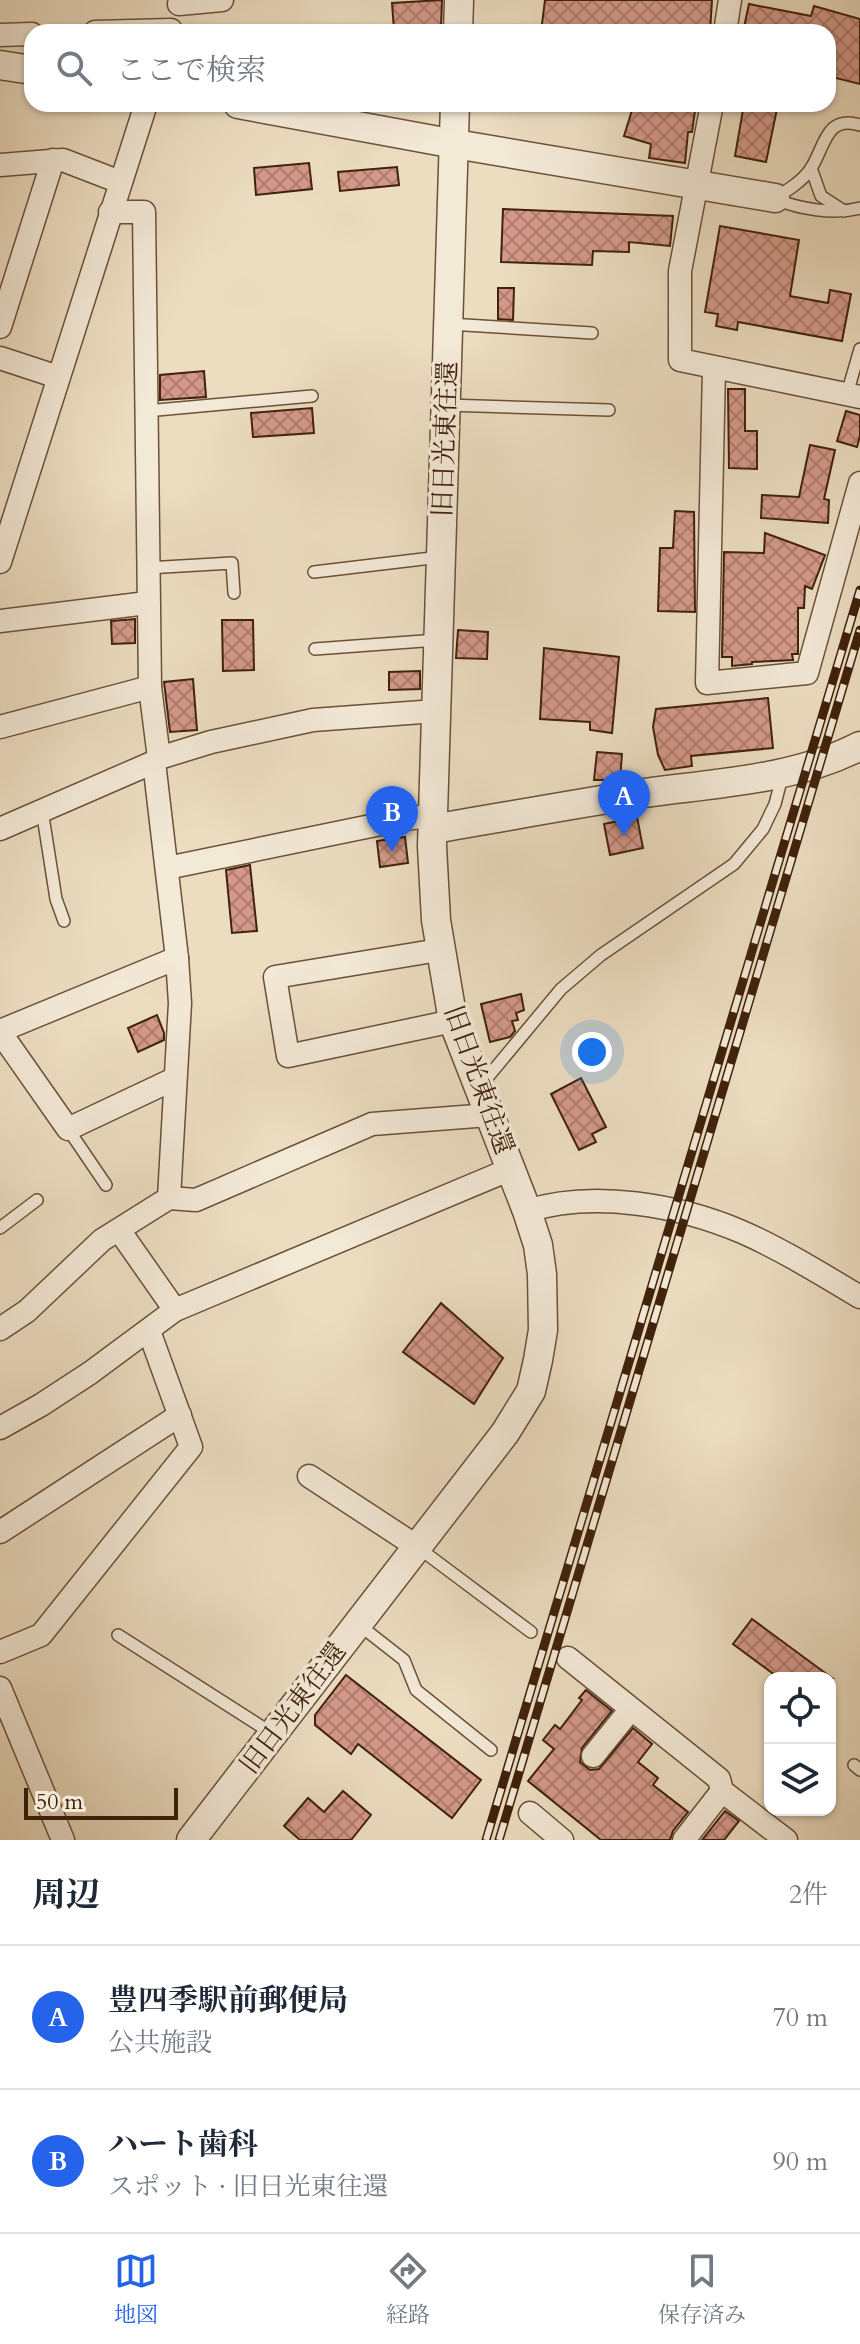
<!DOCTYPE html>
<html lang="ja">
<meta charset="utf-8">
<style>
:root{--surface:#fff;--page:#f6f6f7;--text:#1f2937;--muted:#747a83;--line:#e0e1e3;--accent:#2563eb}
body{margin:0;font-family:Cardo,"Noto Serif JP",serif;background:var(--page);color:var(--text)}
.controls{position:absolute;right:24px;bottom:24px;display:grid;overflow:hidden;border-radius:16px;box-shadow:0 2px 6px #0004}
.controls button{width:72px;height:72px;display:grid;place-items:center;padding:0;border:0;border-bottom:2px solid var(--line);background:var(--surface);color:var(--text);font:40px sans-serif}
.scale{position:absolute;left:24px;bottom:20px;width:154px;box-sizing:border-box;padding-left:8px;border:4px solid #40220a;border-top:0;font-size:22px;line-height:28px;white-space:nowrap;color:#40220a;-webkit-text-stroke:6px #f3e9d7;paint-order:stroke}
.you{position:absolute;left:592px;top:1052px;width:28px;height:28px;margin:-20px;border:6px solid #fff;border-radius:50%;background:#1a73e8;box-shadow:0 0 0 12px #1a73e833}
.badge{display:grid;place-items:center;width:52px;height:52px;border-radius:50%;background:var(--accent);color:#fff;font-size:26px;font-weight:700}
.pin{position:absolute;translate:-50% -66px;filter:drop-shadow(0 2px 4px #0008)}
.pin::after{content:'';position:absolute;top:42px;width:28px;height:24px;background:inherit;clip-path:polygon(0 0,100% 0,50% 100%)}
.list{margin:0;padding:0;list-style:none}
h2{display:flex;justify-content:space-between;align-items:center;height:104px;margin:0;padding:0 32px;font-size:34px}
h2 small{font-size:26px;font-weight:400;color:var(--muted)}
.list li{display:grid;grid-template-columns:52px 1fr auto;gap:24px;align-items:center;box-sizing:border-box;height:144px;padding:0 32px;border-top:2px solid var(--line)}
.list b{display:block;font-size:30px;white-space:nowrap}
.list p{margin:0;font-size:26px;white-space:nowrap;color:var(--muted)}
.list em{font-size:26px;font-style:normal;color:var(--muted)}
.icon{flex:none;width:44px;height:44px;fill:none;stroke:currentColor;stroke-width:2;stroke-linecap:round;stroke-linejoin:round}
.map{position:relative;flex:none;width:860px;height:1840px;overflow:hidden}
.search{position:absolute;background:var(--surface);box-shadow:0 2px 6px #0004;left:24px;right:24px;top:24px;height:88px;display:flex;align-items:center;gap:20px;box-sizing:border-box;padding:0 28px;border-radius:24px;color:var(--muted);font-size:30px}
.sheet{height:392px;background:var(--surface)}
nav{display:flex;justify-content:space-around;align-items:center;box-sizing:border-box;height:112px;border-top:2px solid var(--line);background:var(--surface);font-size:22px;color:var(--muted)}
nav a{display:grid;justify-items:center;gap:4px}
nav .on{color:var(--accent)}
.map>svg:first-child{display:block}
.building{fill:url(#building-cross-hatch);stroke:#40220a;stroke-width:2}
.lines{fill:none;stroke-linecap:round;stroke-linejoin:round}
.service-casing{stroke:#6b5138;stroke-width:14}
.minor-casing{stroke:#6b5138;stroke-width:25}
.tertiary-casing{stroke:#6b5138;stroke-width:31}
.service{stroke:#f3e9d7;stroke-width:11}
.minor{stroke:#f3e9d7;stroke-width:22}
.tertiary{stroke:#f3e9d7;stroke-width:28}
.rail-casing{stroke:#40220a;stroke-width:9}
.rail{stroke:#f3e9d7;stroke-width:6;stroke-dasharray:18;stroke-linecap:butt}
.labels{text-anchor:middle;dominant-baseline:central;stroke-width:7;stroke-linejoin:round;paint-order:stroke}
.street-label{font-size:26px;fill:#40220a;stroke:#f3e9d7}
</style>
<div class="map">
<svg width="860" height="1840" viewBox="0 0 860 1840">
<defs>
<pattern id="building-cross-hatch" width="8" height="8" patternUnits="userSpaceOnUse" patternTransform="scale(2)"><rect width="8" height="8" fill="#d5998a"/><path d="M0 0l8 8M0 8l8-8" fill="none" stroke="#ae7c6f"/></pattern>
</defs>
<rect width="100%" height="100%" fill="#ecddc1"/>
<filter id="stains"><feTurbulence type="fractalNoise" baseFrequency=".0025" numOctaves="4"/><feColorMatrix values="0 0 0 0 .2 0 0 0 0 .09 0 0 0 0 .02 0 0 0 .5 -.17"/></filter>
<radialGradient id="worn" r=".72"><stop offset=".6" stop-color="#630" stop-opacity="0"/><stop offset="1" stop-color="#630" stop-opacity=".3"/></radialGradient>
<g class="building">
<polygon points="442,0 441,27 394,30 392,3"/>
<polygon points="545,0 712,0 710,32 541,32"/>
<polygon points="749,4 811,16 814,6 860,19 860,84 828,76 828,32 743,32"/>
<polygon points="634,104 696,104 692,132 688,132 685,163 649,158 651,144 624,136"/>
<polygon points="744,104 778,104 766,162 735,156"/>
<polygon points="309,163 312,189 256,195 254,168"/>
<polygon points="397,167 399,185 340,191 338,172"/>
<polygon points="503,209 673,216 670,246 629,242 629,252 593,251 592,265 501,262"/>
<polygon points="720,226 799,240 790,296 828,303 830,290 851,294 842,341 738,322 737,330 716,326 718,314 705,312"/>
<polygon points="498,288 514,288 513,320 498,319"/>
<polygon points="204,371 206,397 160,400 160,375"/>
<polygon points="728,389 745,389 745,431 757,431 757,469 729,468"/>
<polygon points="312,408 314,433 253,437 251,413"/>
<polygon points="846,411 860,415 860,436 857,447 837,441"/>
<polygon points="810,445 835,450 824,499 829,500 828,523 761,518 762,495 799,497"/>
<polygon points="675,511 694,512 695,612 658,611 660,548 673,548"/>
<polygon points="765,533 825,555 812,589 805,586 804,608 798,608 798,654 792,654 793,660 752,662 752,664 732,666 732,657 722,657 724,552 764,553"/>
<polygon points="135,619 135,643 112,644 111,621"/>
<polygon points="222,620 253,620 254,670 223,671"/>
<polygon points="458,630 488,632 487,659 456,658"/>
<polygon points="544,648 619,657 612,733 590,730 590,722 540,719"/>
<polygon points="420,671 420,689 389,690 389,672"/>
<polygon points="193,679 197,730 170,732 164,682"/>
<polygon points="768,698 773,748 691,756 692,766 665,770 658,755 653,727 656,709"/>
<polygon points="597,752 622,754 620,780 594,780"/>
<polygon points="637,817 643,848 610,855 604,824"/>
<polygon points="405,837 408,863 380,867 377,841"/>
<polygon points="250,865 257,931 232,933 226,870"/>
<polygon points="521,994 524,1010 516,1013 518,1020 512,1021 515,1031 510,1037 490,1042 481,1004"/>
<polygon points="157,1015 164,1033 164,1040 138,1052 128,1028"/>
<polygon points="581,1078 606,1127 592,1134 596,1142 579,1150 551,1094"/>
<polygon points="441,1303 503,1358 474,1404 403,1352"/>
<polygon points="752,1619 832,1678 779,1678 733,1644"/>
<polygon points="346,1675 481,1780 452,1818 358,1744 351,1754 315,1725 315,1715"/>
<polygon points="586,1690 612,1711 582,1748 580,1762 590,1770 599,1769 633,1728 652,1744 638,1762 658,1778 653,1785 688,1812 673,1831 670,1840 601,1840 528,1781 554,1749 543,1740 555,1725 560,1729 582,1700 579,1698"/>
<polygon points="343,1791 371,1815 351,1840 300,1840 284,1826 308,1798 324,1812"/>
<polygon points="725,1811 739,1821 724,1840 702,1840"/>
</g>
<g class="lines">
<g class="service-casing">
<g id="service">
<polyline points="811,168 821,196 844,211"/>
<path d="M775,198c13,-8 26,-16 35,-28 15,-22 15,-56 50,-45"/>
<path d="M775,199c25,10 58,16 85,9"/>
<polyline points="449,324 592,333"/>
<polyline points="847,394 860,349"/>
<polyline points="446,405 609,410"/>
<polyline points="146,411 312,396"/>
<polyline points="147,568 232,563 234,593"/>
<polyline points="314,572 440,557"/>
<polyline points="315,649 437,640"/>
<polyline points="42,810 56,899 64,921"/>
<polyline points="482,1084 561,989 601,955 734,864 763,829 775,804 783,773"/>
<polyline points="68,1129 106,1185"/>
<polyline points="0,1228 37,1200"/>
<polyline points="416,1546 531,1632"/>
<polyline points="358,1624 404,1660 416,1690 491,1750"/>
<polyline points="118,1635 273,1734"/>
<polyline points="854,1765 860,1770"/>
</g>
</g>
<g class="minor-casing">
<g id="minor">
<polyline points="179,4 222,0"/>
<polyline points="95,32 171,30"/>
<polyline points="725,32 730,0"/>
<polyline points="0,35 32,34"/>
<polyline points="712,104 680,271 680,360 860,397"/>
<polyline points="0,165 63,160 120,182"/>
<polyline points="110,212 144,212 150,687 159,758"/>
<polyline points="0,327 53,160"/>
<polyline points="0,358 58,377"/>
<polyline points="714,369 707,683 807,673 860,483"/>
<polyline points="0,562 146,104"/>
<polyline points="0,621 147,603"/>
<polyline points="0,727 150,687"/>
<polyline points="0,829 154,762 159,758 211,742 313,720 436,711"/>
<polyline points="167,868 400,820 433,815"/>
<polyline points="439,950 275,977 288,1056 453,1021"/>
<polyline points="0,1031 177,958"/>
<polyline points="0,1032 68,1129 174,1079"/>
<polyline points="169,1198 196,1200 372,1124 489,1115"/>
<path d="M527,1211c67,-21 152,-6 215,21 39,17 81,43 118,65"/>
<polyline points="119,1230 175,1310"/>
<polyline points="0,1329 27,1311 102,1240 169,1198 180,1003 177,958 154,762"/>
<polyline points="0,1428 41,1405 90,1373 175,1310 511,1169"/>
<polyline points="309,1476 416,1546"/>
<polyline points="0,1532 180,1415"/>
<polyline points="0,1652 41,1635 191,1447 149,1331"/>
<polyline points="568,1658 719,1779 722,1791 786,1840"/>
<polyline points="0,1688 63,1840"/>
<polyline points="593,1756 631,1709"/>
<polyline points="530,1813 562,1840"/>
<polyline points="684,1840 722,1791"/>
</g>
</g>
<g class="tertiary-casing">
<g id="tertiary">
<polyline points="458,32 459,0"/>
<polyline points="0,65 32,70"/>
<polyline points="238,104 455,144 775,198"/>
<path d="M433,829c71,-12 141,-25 212,-36 71,-10 150,-13 215,-47"/>
<polyline points="191,1840 505,1433 531,1391 538,1360 543,1330 542,1274 538,1245 527,1211 453,1021 436,920 432,846 455,104"/>
</g>
</g>
<use href="#service" class="service"/>
<use href="#minor" class="minor"/>
<use href="#tertiary" class="tertiary"/>
<g class="rail-casing">
<g id="rail">
<polyline points="486,1840 860,590"/>
<polyline points="499,1840 860,630"/>
</g>
</g>
<use href="#rail" class="rail"/>
</g>
<g class="labels">
<g class="street-label">
<text transform="translate(445 439) rotate(-88)">旧日光東往還</text>
<text transform="translate(479 1080) rotate(70)">旧日光東往還</text>
<text transform="translate(293 1708) rotate(-53)">旧日光東往還</text>
</g>
</g>
<rect width="100%" height="100%" filter="url(#stains)"/>
<rect width="100%" height="100%" fill="url(#worn)"/>
</svg>
<div class="controls">
<button><svg class="icon" aria-label="locate" viewBox="0 0 24 24"><circle cx="12" cy="12" r="6"/><path d="M12 2v4M12 18v4M2 12h4M18 12h4"/></svg></button>
<button><svg class="icon" aria-label="layers" viewBox="0 0 24 24"><path d="M12 4l9 5-9 5-9-5zM3 14l9 5 9-5"/></svg></button>
</div>
<div class="scale">50 m</div>
<div class="you"></div>
<div class="pin badge" style="left:624px;top:836px">A</div>
<div class="pin badge" style="left:392px;top:852px">B</div>
<div class="search"><svg class="icon" aria-label="search" viewBox="0 0 24 24"><circle cx="10" cy="10" r="6"/><path d="M15 15l6 6"/></svg>ここで検索</div>
</div>
<section class="sheet">
<h2>周辺<small>2件</small></h2>
<ul class="list">
<li><span class="badge">A</span><div><b>豊四季駅前郵便局</b><p>公共施設</p></div><em>70 m</em></li>
<li><span class="badge">B</span><div><b>ハート歯科</b><p>スポット · 旧日光東往還</p></div><em>90 m</em></li>
</ul>
</section>
<nav>
<a class="on"><svg class="icon" aria-label="map" viewBox="0 0 24 24"><path d="M3 6l6-2 6 2 6-2v14l-6 2-6-2-6 2zM9 4v14M15 6v14"/></svg>地図</a>
<a><svg class="icon" aria-label="directions" viewBox="0 0 24 24"><path d="M12 3l9 9-9 9-9-9zM9 14v-3h6M13 9l2 2-2 2"/></svg>経路</a>
<a><svg class="icon" aria-label="saved" viewBox="0 0 24 24"><path d="M7 4h10v16l-5-4-5 4z"/></svg>保存済み</a>
</nav>
